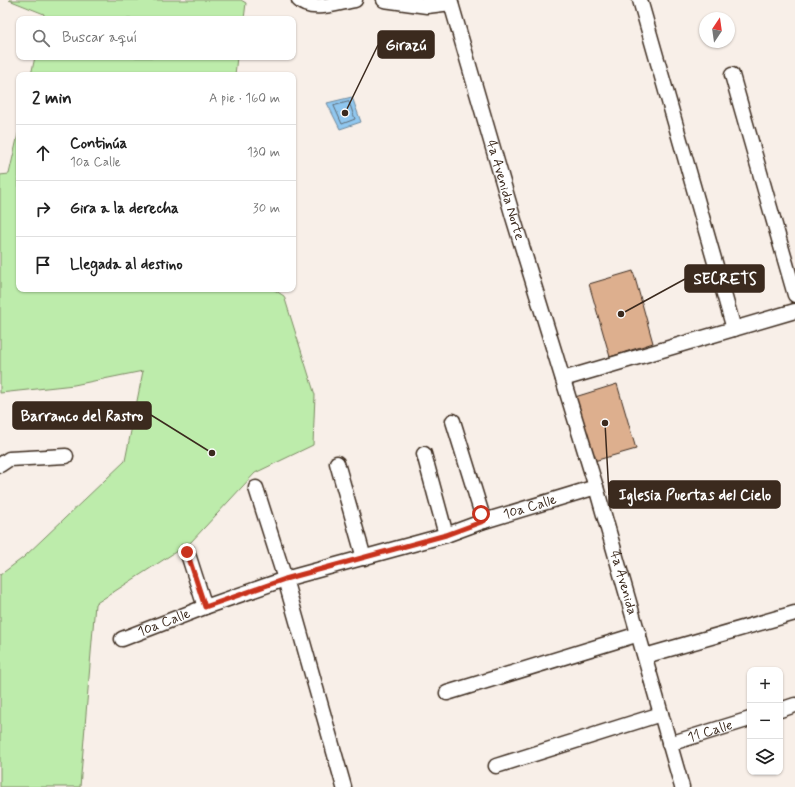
<!DOCTYPE html>
<html lang="es">
<meta charset="utf-8">
<style>
:root{--surface:#fff;--page:#f2f2f2;--text:#222;--muted:#767676;--line:#e0e0e0}
body{margin:0;font-family:Mynerve,sans-serif;background:var(--page);color:var(--text)}
.controls{position:absolute;right:12px;bottom:12px;display:grid;overflow:hidden;border-radius:8px;box-shadow:0 1px 3px #0004}
.controls button{width:36px;height:36px;display:grid;place-items:center;padding:0;border:0;border-bottom:1px solid var(--line);background:var(--surface);color:var(--text);font:20px sans-serif}
.compass{position:absolute;left:699px;top:12px;width:36px;height:36px;border-radius:50%;background:var(--surface);box-shadow:0 1px 3px #0004;rotate:13deg}
.stop{position:absolute;width:12px;height:12px;margin:-9px;border:3px solid #c8321e;border-radius:50%;background:#fff}
.stop.end{background:#c8321e;border-color:#fff;box-shadow:0 1px 4px #0008}
.list{margin:0;padding:0;list-style:none}
h2{display:flex;justify-content:space-between;align-items:center;height:52px;margin:0;padding:0 16px;font-size:17px}
h2 small{font-size:13px;font-weight:400;color:var(--muted)}
.list li{display:grid;grid-template-columns:26px 1fr auto;gap:12px;align-items:center;box-sizing:border-box;height:56px;padding:0 16px;border-top:1px solid var(--line)}
.list b{display:block;font-size:15px;white-space:nowrap}
.list p{margin:0;font-size:13px;white-space:nowrap;color:var(--muted)}
.list em{font-size:13px;font-style:normal;color:var(--muted)}
.icon{flex:none;width:22px;height:22px;fill:none;stroke:currentColor;stroke-width:2;stroke-linecap:round;stroke-linejoin:round}
.map{position:relative;flex:none;width:795px;height:787px;overflow:hidden}
.search{position:absolute;background:var(--surface);box-shadow:0 1px 3px #0004;left:16px;top:16px;width:280px;height:44px;display:flex;align-items:center;gap:10px;box-sizing:border-box;padding:0 14px;border-radius:8px;color:var(--muted);font-size:15px}
.panel{position:absolute;background:var(--surface);box-shadow:0 1px 3px #0004;left:16px;top:72px;width:280px;height:220px;border-radius:8px}
.map>svg:first-child{display:block}
.green{fill:#bdecab;stroke:#7c8b64}
.water{fill:#90c7ef;stroke:#6e889b}
.lines{fill:none;stroke-linecap:round;stroke-linejoin:round}
.shore{stroke:#5d6972;stroke-width:1}
.building{fill:#ddaf8e;stroke:#3b2a1e}
.street-casing{stroke:#3b2a1e;stroke-width:17}
.street{stroke:#fff;stroke-width:14}
.route{stroke:#c8321e;stroke-width:5}
.labels{text-anchor:middle;dominant-baseline:central;stroke-width:4;stroke-linejoin:round;paint-order:stroke}
.street-label{font-size:14px;fill:#3b2a1e;stroke:#fff}
.leader{fill:none;stroke:#3b2a1e;stroke-width:1.5}
.callout-dot{fill:#3b2a1e;stroke:#fff;stroke-width:1.5}
.callout{fill:#3b2a1e;stroke:#3b2a1e;stroke-width:1.5}
.callout-label{font-size:15px;text-anchor:middle;font-weight:bold;fill:#fff}
</style>
<div class="map">
<svg width="795" height="787" viewBox="0 0 795 787">
<rect width="100%" height="100%" fill="#f8efe8"/>
<filter id="ink" filterUnits="userSpaceOnUse"><feTurbulence type="fractalNoise" baseFrequency=".025" numOctaves="2"/><feDisplacementMap in="SourceGraphic" scale="8" xChannelSelector="R" yChannelSelector="G"/><feConvolveMatrix kernelMatrix="1 2 1 2 8 2 1 2 1" color-interpolation-filters="sRGB"/></filter>
<g filter="url(#ink)">
<g class="green">
<polygon points="9,0 241,0 246,3 244,19 43,19 44,14"/>
<polygon points="35,57 237,57 235,75 31,75"/>
<polygon points="19,130 19,289 273,289 284,296 315,395 313,445 255,473 191,542 95,604 80,787 0,787 0,575 24,557 125,461 143,371 74,385 0,393 0,175 9,174"/>
</g>
<polygon class="water" points="352,97 361,122 340,129 327,103"/>
<g class="lines">
<polygon class="shore" points="349,102 355,119 342,124 334,106"/>
</g>
<g class="building">
<polygon points="633,271 653,343 610,357 589,284"/>
<polygon points="617,384 636,449 594,461 575,397"/>
</g>
<g class="lines">
<g class="street-casing">
<g id="street">
<path d="M299,0c12,13 41,2 56,0"/>
<polyline points="384,0 427,6 451,3"/>
<path id="s1" d="M450,0l63,217 83,270 86,300"/>
<polyline points="640,0 734,329"/>
<polyline points="732,75 795,295"/>
<polyline points="563,379 795,311"/>
<polyline points="453,421 484,521"/>
<polyline points="424,454 446,535"/>
<polyline points="337,463 364,558"/>
<polyline points="0,465 9,459 66,456"/>
<polyline points="256,488 285,579 344,787"/>
<polyline points="187,551 205,607"/>
<path id="s2" d="M122,639l83,-32 80,-28 161,-44 38,-14 112,-34"/>
<polyline points="645,656 795,613"/>
<polyline points="447,693 639,634"/>
<polyline points="780,710 795,705"/>
<path id="s3" d="M669,744l81,-25"/>
<polyline points="496,766 661,714"/>
</g>
</g>
<use href="#street" class="street"/>
</g>
</g>
<g class="lines" filter="url(#ink)">
<polyline class="route" points="187,552 205,607 285,579 446,535 484,521 481,514"/>
</g>
<g class="labels">
<g class="street-label">
<text stroke="none"><textPath href="#s1" startOffset="198">4a Avenida Norte</textPath></text>
<text stroke="none"><textPath href="#s2" startOffset="429">10a Calle</textPath></text>
<text stroke="none"><textPath href="#s1" startOffset="608">4a Avenida</textPath></text>
<text stroke="none"><textPath href="#s2" startOffset="45">10a Calle</textPath></text>
<text stroke="none"><textPath href="#s3" startOffset="43">11 Calle</textPath></text>
</g>
</g>
<path class="leader" d="M345 113L378 45M621 314L685 279M212 453L151 415M605 423L609 495"/>
<g class="callout-dot">
<circle cx="345" cy="113" r="4"/>
<circle cx="621" cy="314" r="4"/>
<circle cx="212" cy="453" r="4"/>
<circle cx="605" cy="423" r="4"/>
</g>
<g class="callout">
<rect x="378" y="31" width="56" height="27" rx="4"/>
<rect x="685" y="265" width="79" height="27" rx="4"/>
<rect x="13" y="402" width="138" height="27" rx="4"/>
<rect x="609" y="481" width="171" height="27" rx="4"/>
</g>
<g class="callout-label">
<text x="406" y="50">Girazú</text>
<text x="725" y="284">SECRETS</text>
<text x="82" y="421">Barranco del Rastro</text>
<text x="695" y="500">Iglesia Puertas del Cielo</text>
</g>
</svg>
<div class="controls">
<button>+</button>
<button>−</button>
<button><svg class="icon" aria-label="layers" viewBox="0 0 24 24"><path d="M12 4l9 5-9 5-9-5zM3 14l9 5 9-5"/></svg></button>
</div>
<svg class="compass" viewBox="-18 -18 36 36"><path d="M0-13l5 13h-10z" fill="#e53935"/><path d="M0 13l5-13h-10z" fill="#767676"/></svg>
<div class="stop" style="left:481px;top:514px"></div>
<div class="stop end" style="left:187px;top:552px"></div>
<div class="search"><svg class="icon" aria-label="search" viewBox="0 0 24 24"><circle cx="10" cy="10" r="6"/><path d="M15 15l6 6"/></svg>Buscar aquí</div>
<section class="panel">
<h2>2 min<small>A pie · 160 m</small></h2>
<ul class="list">
<li><svg class="icon" aria-label="ahead" viewBox="0 0 24 24"><path d="M12 20V5M6 11l6-6 6 6"/></svg><div><b>Continúa</b><p>10a Calle</p></div><em>130 m</em></li>
<li><svg class="icon" aria-label="right" viewBox="0 0 24 24"><path d="M7 20v-9h11M14 6l5 5-5 5"/></svg><div><b>Gira a la derecha</b></div><em>30 m</em></li>
<li><svg class="icon" aria-label="arrive" viewBox="0 0 24 24"><path d="M6 21V4h12l-3 4 3 4H6"/></svg><div><b>Llegada al destino</b></div></li>
</ul>
</section>
</div>
